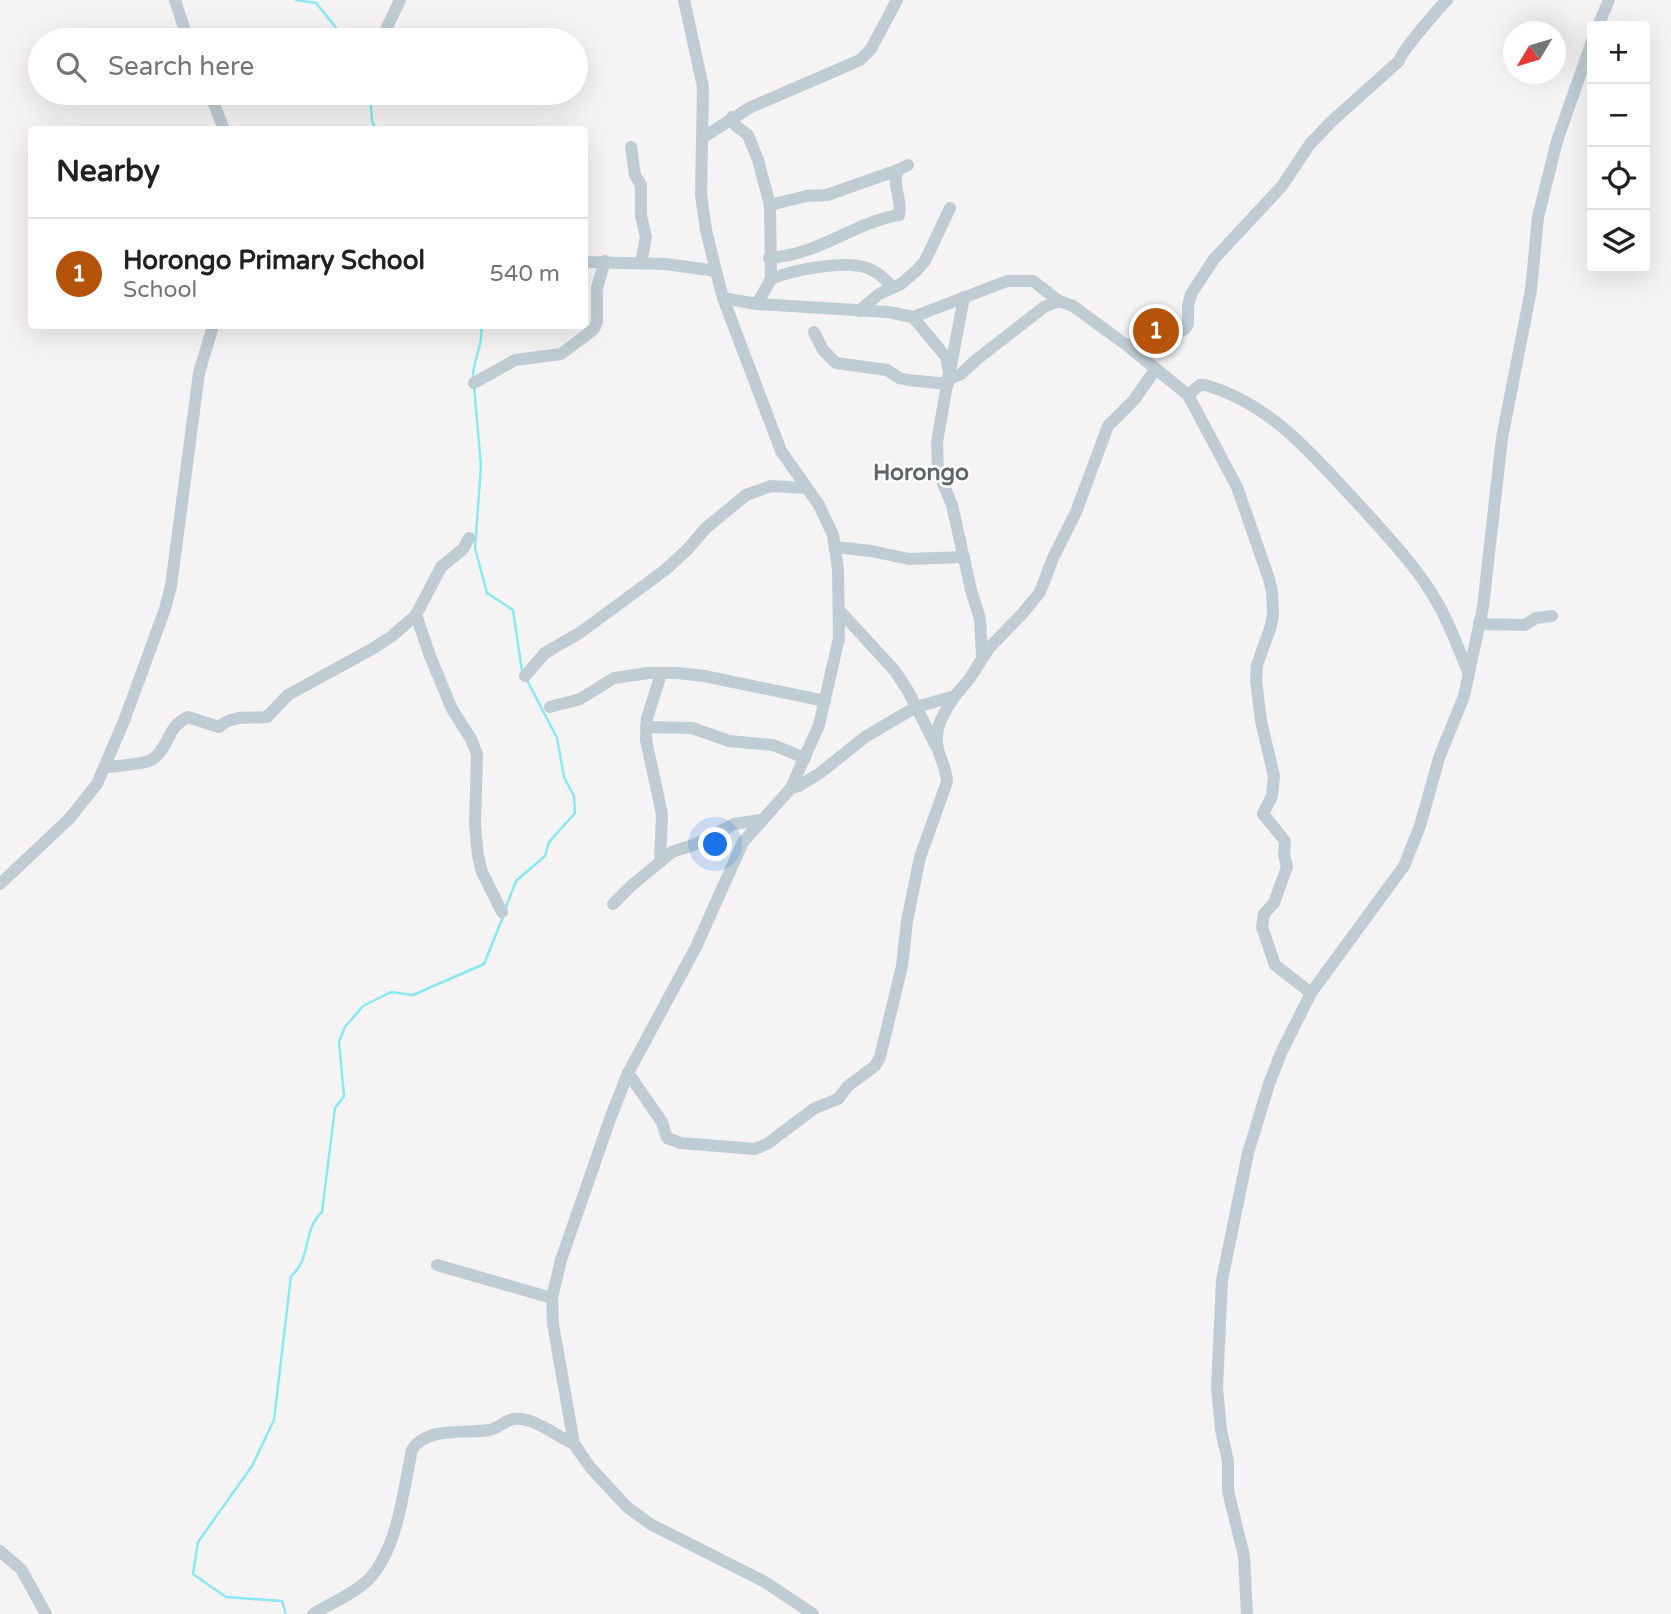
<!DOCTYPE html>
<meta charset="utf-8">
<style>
:root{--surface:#fff;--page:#f2f2f2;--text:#202124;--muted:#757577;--line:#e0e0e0;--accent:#b45309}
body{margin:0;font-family:"Varela Round",sans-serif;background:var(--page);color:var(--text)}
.controls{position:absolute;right:21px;top:21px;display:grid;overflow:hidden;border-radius:7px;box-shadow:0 7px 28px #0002}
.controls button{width:63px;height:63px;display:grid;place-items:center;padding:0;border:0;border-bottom:2px solid var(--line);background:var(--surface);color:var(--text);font:35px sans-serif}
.compass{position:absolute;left:1503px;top:21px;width:63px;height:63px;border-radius:50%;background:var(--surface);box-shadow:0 7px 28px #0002;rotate:232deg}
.you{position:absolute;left:716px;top:845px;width:24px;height:24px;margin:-18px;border:5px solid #fff;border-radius:50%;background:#1a73e8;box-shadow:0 0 0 10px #1a73e833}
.badge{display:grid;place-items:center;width:46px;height:46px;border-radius:50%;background:var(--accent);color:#fff;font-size:23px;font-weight:700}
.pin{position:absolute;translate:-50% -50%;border:4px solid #fff;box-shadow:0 2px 7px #0006}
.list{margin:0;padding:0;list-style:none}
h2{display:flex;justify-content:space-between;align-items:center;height:91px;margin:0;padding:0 28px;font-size:30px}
h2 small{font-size:23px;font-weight:400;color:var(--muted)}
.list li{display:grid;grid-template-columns:46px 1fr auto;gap:21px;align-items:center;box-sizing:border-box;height:112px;padding:0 28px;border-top:2px solid var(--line)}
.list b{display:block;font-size:26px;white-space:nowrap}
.list p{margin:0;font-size:23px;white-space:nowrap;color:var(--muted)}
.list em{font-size:23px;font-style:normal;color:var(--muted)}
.icon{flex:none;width:38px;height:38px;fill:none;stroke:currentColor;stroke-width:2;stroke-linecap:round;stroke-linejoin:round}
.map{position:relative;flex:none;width:1671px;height:1614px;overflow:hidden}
.search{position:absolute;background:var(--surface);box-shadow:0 7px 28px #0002;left:28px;top:28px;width:560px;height:77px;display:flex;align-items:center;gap:18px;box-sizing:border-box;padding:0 24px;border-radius:38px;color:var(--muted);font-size:26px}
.panel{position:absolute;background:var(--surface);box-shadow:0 7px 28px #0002;left:28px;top:126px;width:560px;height:203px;border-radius:7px}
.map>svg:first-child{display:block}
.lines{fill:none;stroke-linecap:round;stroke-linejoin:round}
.stream{stroke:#88e9f6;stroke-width:2.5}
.minor{stroke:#bfccd3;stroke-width:12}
.labels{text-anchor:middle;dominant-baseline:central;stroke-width:5;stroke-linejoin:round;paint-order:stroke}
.quarter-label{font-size:23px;font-weight:bold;fill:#5e6469;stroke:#fff}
</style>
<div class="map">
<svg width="1671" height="1614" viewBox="0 0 1671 1614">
<rect width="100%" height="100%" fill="#f5f3f3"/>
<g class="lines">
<g class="stream">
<polyline points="296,0 316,3 346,40"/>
<polyline points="370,93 372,121 376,130"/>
<path d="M473,380c-1,-21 11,-34 8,-54"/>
<polyline points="474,386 481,466 475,548 487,593 513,610 522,671"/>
<polyline points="505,910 516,881 545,856 549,842 575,813 574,796 564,777 557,738 527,680"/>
<path d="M286,1614l-4,-13 -56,-4 -33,-23 5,-32 54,-76 22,-46 17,-144c21,-17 11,-46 31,-64l13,-104 9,-12 -5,-54 6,-15 18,-21 28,-14 22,3 71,-31 19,-47"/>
</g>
<g class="minor">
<polyline points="175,0 188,40"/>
<polyline points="684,0 703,87 701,195 706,230 716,271 723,298 781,451 819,505 833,535 838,570 839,638 819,725 791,788 743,842 696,947 628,1073 610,1119 561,1260 552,1298 553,1324 574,1444 590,1467 627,1507 652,1525 765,1582 813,1614"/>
<polyline points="1598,26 1609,0"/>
<polyline points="381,40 400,0"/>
<polyline points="210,93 224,130"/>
<polyline points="732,117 736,126 748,135 758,160 770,205 771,279 757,304"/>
<polyline points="702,138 749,108 860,60 871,49 897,0"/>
<polyline points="631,147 635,175 641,185 641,216 646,237 641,263"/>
<polyline points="770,205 806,196 827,195 898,170"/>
<path d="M769,258c53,-4 83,-35 130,-43 4,-16 -8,-29 -1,-45l10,-5"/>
<polyline points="584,262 666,264 716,271"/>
<path d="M771,279c22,-9 78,-21 101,-9 8,4 15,11 21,18"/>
<polyline points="723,298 757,304 888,312 913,317 1007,281 1033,281 1059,301 1073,306 1129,347 1188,395 1237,487 1269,579 1272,592 1273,614 1271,626 1257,665 1256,680 1261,721 1274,776 1272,796 1263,814 1285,841 1284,855 1287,867 1274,903 1264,914 1262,927 1275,965 1311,993"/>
<polyline points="859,311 879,294 901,284 916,271 925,261 950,208"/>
<polyline points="913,317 946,357 949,373 937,442 938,471 952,505 971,590 980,619 982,657"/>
<polyline points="814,332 823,350 836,363 887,370 899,378 908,380 948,384"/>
<path d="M1129,347l26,-21h9l9,8 12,-5 3,-5v-18l3,-12 23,-35 68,-73 28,-42 22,-23 67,-60c1,-8 40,-53 48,-61"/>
<polyline points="951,366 964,297"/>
<polyline points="947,380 961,374 976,360 1044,307 1059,301"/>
<polyline points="474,383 515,360 561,354 594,329 597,322 597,288 605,261"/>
<path d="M1188,395l12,-10h5c68,19 111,74 157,123 27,30 56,60 76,96 12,21 21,45 30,68"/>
<polyline points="836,547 871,551 909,559 964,557"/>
<polyline points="840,611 895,671 908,691 936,746"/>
<polyline points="416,615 430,656 452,709 471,739 477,754 475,826 478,856 482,872 502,912"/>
<polyline points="1479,624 1525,625 1536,618 1552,616"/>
<polyline points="525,676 545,653 581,632 665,570 687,550 706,528 746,495 771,486 806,488"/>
<polyline points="550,707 580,699 614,678 648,673 677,673 704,676 825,701"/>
<polyline points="646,727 692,728 729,741 773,745 805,758"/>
<path d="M104,768c13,-3 40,-3 49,-9 17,-12 13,-32 35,-42l31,10c14,-13 30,-8 48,-10l21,-22 84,-46 20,-13 24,-21 25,-48 22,-18 6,-11"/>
<polyline points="791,788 799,786 820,773 865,737 916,707 955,696 970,678 989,648 1023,613 1040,592 1053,558 1076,512 1108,426 1134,400 1155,370"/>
<polyline points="660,862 662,814 646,740 647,718 661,674"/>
<polyline points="0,884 69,819 97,784 124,721 165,609 171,586 199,373 213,326"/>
<polyline points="613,904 631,886 672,852 696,844 734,824 761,820"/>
<path d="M628,1073l34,49 5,16 14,5 74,6 12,-5 48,-36 23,-9 10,-13 27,-20 5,-9 22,-91 5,-45 13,-64 27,-75c0,-12 -6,-21 -9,-33 -5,-20 6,-37 17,-53"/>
<polyline points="437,1265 552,1298"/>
<polyline points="0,1551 21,1569 46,1614"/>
<path d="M313,1614c18,-11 41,-20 56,-35 29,-31 34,-88 43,-129 14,-24 54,-16 77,-20 9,-1 16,-10 25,-11 21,-2 42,17 60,25"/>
<polyline points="1247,1614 1244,1556 1228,1491 1228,1461 1221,1430 1217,1388 1222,1280 1248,1153 1269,1084 1281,1053 1311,993 1404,866 1420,826 1439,758 1464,696 1483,607 1502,438 1531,290 1538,217 1557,141 1592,41"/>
</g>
</g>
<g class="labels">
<g class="quarter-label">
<text x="921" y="473">Horongo</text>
</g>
</g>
</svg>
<div class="controls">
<button>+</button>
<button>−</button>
<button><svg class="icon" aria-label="locate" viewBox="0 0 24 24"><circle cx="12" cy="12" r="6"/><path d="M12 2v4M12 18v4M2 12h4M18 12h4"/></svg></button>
<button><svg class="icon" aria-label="layers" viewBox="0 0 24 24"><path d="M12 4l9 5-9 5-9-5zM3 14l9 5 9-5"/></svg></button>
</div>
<svg class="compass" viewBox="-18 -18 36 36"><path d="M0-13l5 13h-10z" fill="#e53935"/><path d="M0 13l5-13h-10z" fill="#757577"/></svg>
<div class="you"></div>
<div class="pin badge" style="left:1156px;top:331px">1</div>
<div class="search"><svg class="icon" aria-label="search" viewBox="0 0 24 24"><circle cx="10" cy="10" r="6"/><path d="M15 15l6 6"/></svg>Search here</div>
<section class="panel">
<h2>Nearby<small></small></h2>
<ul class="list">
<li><span class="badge">1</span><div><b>Horongo Primary School</b><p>School</p></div><em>540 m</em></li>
</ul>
</section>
</div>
